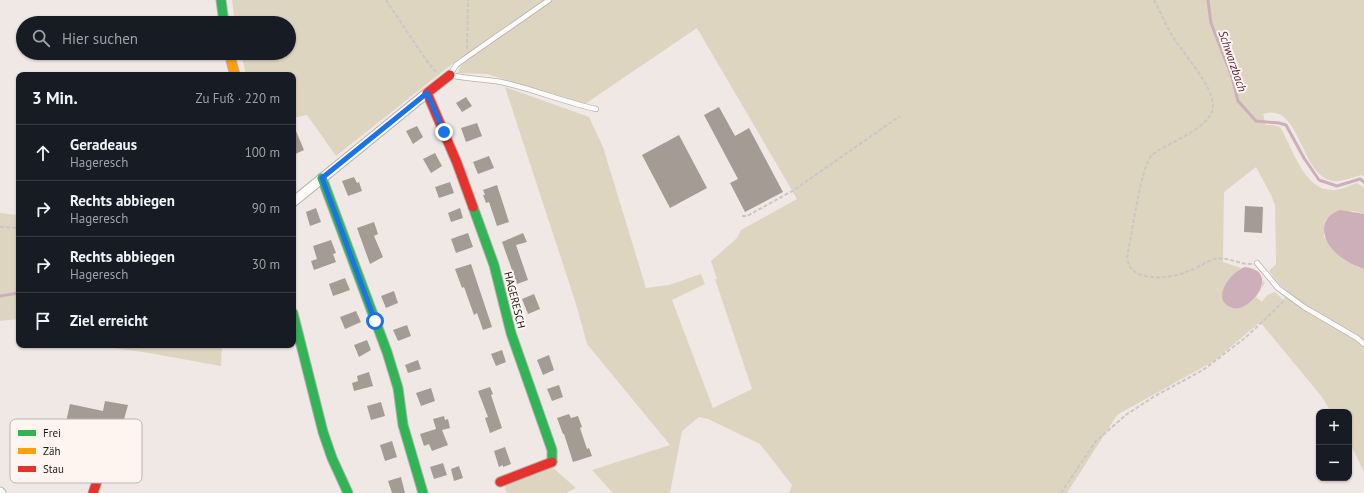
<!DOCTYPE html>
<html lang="de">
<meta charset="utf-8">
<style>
:root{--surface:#171b24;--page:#20242c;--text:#f1f3f6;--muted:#9ea1a6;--line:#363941}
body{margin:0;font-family:"PT Sans",sans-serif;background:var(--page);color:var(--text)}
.controls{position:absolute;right:12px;bottom:12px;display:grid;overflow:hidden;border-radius:8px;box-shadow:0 1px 3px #0004}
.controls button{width:36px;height:36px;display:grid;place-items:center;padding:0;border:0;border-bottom:1px solid var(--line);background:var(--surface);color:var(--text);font:20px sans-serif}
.stop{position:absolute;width:12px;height:12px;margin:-9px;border:3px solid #1a73e8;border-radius:50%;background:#fff}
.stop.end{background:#1a73e8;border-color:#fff;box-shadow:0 1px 4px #0008}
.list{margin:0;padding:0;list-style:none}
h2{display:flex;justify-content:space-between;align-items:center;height:52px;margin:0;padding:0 16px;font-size:17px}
h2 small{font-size:13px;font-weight:400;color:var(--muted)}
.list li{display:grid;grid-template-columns:26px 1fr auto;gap:12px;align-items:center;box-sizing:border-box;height:56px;padding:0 16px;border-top:1px solid var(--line)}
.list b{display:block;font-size:15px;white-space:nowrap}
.list p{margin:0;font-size:13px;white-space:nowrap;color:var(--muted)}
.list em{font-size:13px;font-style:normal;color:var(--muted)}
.icon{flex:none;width:22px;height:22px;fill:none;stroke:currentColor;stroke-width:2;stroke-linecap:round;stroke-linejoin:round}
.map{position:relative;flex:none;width:1364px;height:493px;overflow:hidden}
.search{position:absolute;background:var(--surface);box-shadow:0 1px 3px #0004;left:16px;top:16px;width:280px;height:44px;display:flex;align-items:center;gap:10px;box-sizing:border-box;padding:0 14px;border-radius:22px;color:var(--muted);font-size:15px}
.panel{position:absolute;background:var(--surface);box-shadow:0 1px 3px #0004;left:16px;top:72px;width:280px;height:276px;border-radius:8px}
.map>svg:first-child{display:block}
.green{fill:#ded5c1;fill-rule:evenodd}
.water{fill:#cdafb9}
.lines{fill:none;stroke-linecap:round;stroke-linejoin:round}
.stream{stroke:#cdafb9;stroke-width:3}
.building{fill:#a49b94}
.lane-casing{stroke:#b6afad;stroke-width:6}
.street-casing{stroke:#b6afad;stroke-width:11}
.fast-casing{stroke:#b6afad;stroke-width:11}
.slow-casing{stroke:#b6afad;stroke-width:11}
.jam-casing{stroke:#b6afad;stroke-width:11}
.path{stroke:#cac7c6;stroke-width:2;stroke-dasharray:4 2;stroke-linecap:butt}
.lane{stroke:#fdfcfb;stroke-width:4.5}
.street{stroke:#fdfcfb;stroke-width:9}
.fast{stroke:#30b455;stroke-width:9}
.slow{stroke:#ff9f0a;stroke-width:9}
.jam{stroke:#e5322d;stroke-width:9}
.route{stroke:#1a73e8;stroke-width:5}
.labels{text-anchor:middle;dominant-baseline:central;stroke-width:4;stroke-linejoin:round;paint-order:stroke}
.street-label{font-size:11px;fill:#201b19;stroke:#fef5f1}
.water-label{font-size:12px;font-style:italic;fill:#5d2942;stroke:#fef5f1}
.key{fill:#fef5f1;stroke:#bbb4b0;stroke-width:1}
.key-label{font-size:11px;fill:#201b19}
</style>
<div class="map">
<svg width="1364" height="493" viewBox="0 0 1364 493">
<rect width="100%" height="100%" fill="#f0e8e5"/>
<g class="green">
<path d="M232,0h1132v177l-2,-2c-10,2 -24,9 -33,5 -29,-10 -30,-79 -66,-66l3,11h7l7,2c13,21 24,65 54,63 7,0 16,-5 23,-7l7,5v26l-12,-3 -26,8 -2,8v10l34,30 6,2v203l-15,-31v-29h-18l-9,-15 -62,-75 -46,39 -97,54 -50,78h-278l3,-8 -32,-41 -52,-25 -9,-2 -17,14 -12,62h-57l-21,-23 78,-25 -83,-101 -11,-40 -71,-217 84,30 14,30 43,141 23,-3 32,-11 4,10 -33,16 41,108 39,-19 -37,-110h2l-6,-18 26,-23 4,-8 56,-31 -100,-171 -112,76 -98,-30 -29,-1 2,-6 4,-4 -3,-6 -125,99 -29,-41 -14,3v-43h-47l-5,-22h48v-30h-54zM1256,167l15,28 4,10 1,59 -7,7 10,13 10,8 -6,8 -8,-8 -8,3 -5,7 -6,-5 9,-14 -2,-3 -2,8 -25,-16 5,-4 -18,-6 1,-70z"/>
<polygon points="0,213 19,215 19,319 0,321"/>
<polygon points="92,345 222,345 221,366 149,353"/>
<polygon points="552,467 576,488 566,493 507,493 504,484"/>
</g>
<g class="water">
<path d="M1340,210l24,4v55c-17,-6 -39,-19 -40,-39 0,-11 6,-16 16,-20z"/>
<path d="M1245,267c37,4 5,46 -12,41 -24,-7 -3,-36 12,-41z"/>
</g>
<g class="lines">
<g class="stream">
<polyline points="1208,0 1211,23 1232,77 1238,101 1256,121 1279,123 1286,125 1304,158 1319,180 1337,186 1360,179 1364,182"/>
<polyline points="0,296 19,293"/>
</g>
</g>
<g class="building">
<polygon points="466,97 472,106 462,112 456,103"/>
<polygon points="719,107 735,136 749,128 783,192 745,212 730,183 738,179 704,115"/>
<polygon points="477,123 482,136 466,142 461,128"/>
<polygon points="293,124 304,150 293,155"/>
<polygon points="417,126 423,137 413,144 406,131"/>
<polygon points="679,135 707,188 670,208 642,155"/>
<polygon points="435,153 442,166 431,173 423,159"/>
<polygon points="489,156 494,168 478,174 473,162"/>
<polygon points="354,177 357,183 359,182 362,191 348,196 342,181"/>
<polygon points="450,182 454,193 439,198 435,187"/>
<polygon points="497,185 509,222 497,226 489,202 486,203 483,195 485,195 483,190"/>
<polygon points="1245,206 1263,207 1262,233 1244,232"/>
<polygon points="316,208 321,222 310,226 306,212"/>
<polygon points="460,208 463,218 451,222 448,213"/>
<polygon points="374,222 378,234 374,236 383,257 370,264 357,228"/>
<polygon points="468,233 473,247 456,253 451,239"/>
<polygon points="523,233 527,242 516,245 528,280 517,284 502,242"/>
<polygon points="331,240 336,253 333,254 336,262 314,270 311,261 317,259 313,246"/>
<polygon points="471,264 492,327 483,330 477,313 474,315 464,287 462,288 455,269"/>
<polygon points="345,278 350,290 333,296 329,284"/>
<polygon points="394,291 398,303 386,308 381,296"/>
<polygon points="534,294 540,309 528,314 522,299"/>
<polygon points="356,311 361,322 345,329 340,317"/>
<polygon points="407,325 411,336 398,341 393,330"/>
<polygon points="367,340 371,350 359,357 354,345"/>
<polygon points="502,350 506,362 496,366 491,354"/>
<polygon points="549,355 554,370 543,375 537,360"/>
<polygon points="418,360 421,369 408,373 405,365"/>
<polygon points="369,372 373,386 354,391 352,383 358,381 357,376"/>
<polygon points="559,385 563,397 552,401 547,389"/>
<polygon points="490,387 493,394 491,395 502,428 490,433 485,418 488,417 478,391"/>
<polygon points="431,388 435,401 421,406 416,393"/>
<polygon points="105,401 128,405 120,434 66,422 70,404 103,411"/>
<polygon points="381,402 385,416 371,420 367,406"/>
<polygon points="569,414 571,418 578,416 582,427 580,428 587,449 589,448 592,456 573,462 564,434 563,434 557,418"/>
<polygon points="444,416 445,420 448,419 450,428 442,430 448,445 432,451 429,444 424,446 420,434 436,429 433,419"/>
<polygon points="392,441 397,457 385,461 380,445"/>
<polygon points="505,447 511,464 503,467 503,465 499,467 494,451"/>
<polygon points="443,463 447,475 434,479 430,467"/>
<polygon points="459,466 463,478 454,481 451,469"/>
<polygon points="401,477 405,493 392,493 388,481"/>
</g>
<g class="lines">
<g class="lane-casing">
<g id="lane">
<path d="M549,0l-82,57 -11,8 -6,10c17,4 34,4 51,7 32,7 63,20 95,27"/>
<polyline points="1257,263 1278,288 1304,307 1357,338 1364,344"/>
</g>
</g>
<g class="street-casing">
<g id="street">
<polyline points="293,202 427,93"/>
<polyline points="0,492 1,493"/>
</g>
</g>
<g class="fast-casing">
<g id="fast">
<polyline points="221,0 224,23"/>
<polyline points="322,178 387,352 398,388 403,425 423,493"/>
<polyline points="473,207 494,265 511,333 552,450 552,462"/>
<polyline points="293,313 323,432 332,458 348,493"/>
</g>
</g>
<g class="slow-casing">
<polyline id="slow" points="229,53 235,75"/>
</g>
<g class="jam-casing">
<g id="jam">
<polyline points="450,75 427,93 457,163 473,207"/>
<polyline points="500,482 552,462"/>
<polyline points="93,493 105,458"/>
</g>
</g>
<g class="path">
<polyline points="386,0 426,60 436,72"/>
<path d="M1154,0c7,13 13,28 21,40 11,17 37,45 38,65 1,23 -47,38 -61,50 -11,10 -21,84 -25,103 2,11 7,15 18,18 19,4 36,-1 53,-9 6,-3 11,-7 17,-8 13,-3 24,6 37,5"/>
<polyline points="467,49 468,0"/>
<polyline points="742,216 747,216 794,190 900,116"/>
<polyline points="0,227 19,228"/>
<polyline points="1061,493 1096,441 1127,414 1155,396 1203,370 1245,338 1285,300"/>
</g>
<use href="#lane" class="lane"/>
<use href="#street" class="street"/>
<use href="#fast" class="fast"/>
<use href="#slow" class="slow"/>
<use href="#jam" class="jam"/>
</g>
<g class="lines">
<polyline class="route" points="375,321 322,178 427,93 444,132"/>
</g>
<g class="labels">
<g class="street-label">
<text transform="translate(515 300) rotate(76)">HAGERESCH</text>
</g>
<g class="water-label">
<text transform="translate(1233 61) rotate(71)">Schwarzbach</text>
</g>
</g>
<rect x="10" y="419" width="132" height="64" rx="6" class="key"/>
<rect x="18" y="430" width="18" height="6" fill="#30b455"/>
<rect x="18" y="448" width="18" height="6" fill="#ff9f0a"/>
<rect x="18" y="466" width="18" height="6" fill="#e5322d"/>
<g class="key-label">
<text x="43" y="437">Frei</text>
<text x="43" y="455">Zäh</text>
<text x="43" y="473">Stau</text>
</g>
</svg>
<div class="controls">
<button>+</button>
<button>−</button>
</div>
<div class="stop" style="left:375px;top:321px"></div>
<div class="stop end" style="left:444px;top:132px"></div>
<div class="search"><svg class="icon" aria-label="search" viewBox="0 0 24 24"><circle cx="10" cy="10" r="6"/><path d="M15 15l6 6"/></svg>Hier suchen</div>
<section class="panel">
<h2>3 Min.<small>Zu Fuß · 220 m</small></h2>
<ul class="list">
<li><svg class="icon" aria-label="ahead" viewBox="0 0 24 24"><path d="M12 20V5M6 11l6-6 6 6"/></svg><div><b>Geradeaus</b><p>Hageresch</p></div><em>100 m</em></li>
<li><svg class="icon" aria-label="right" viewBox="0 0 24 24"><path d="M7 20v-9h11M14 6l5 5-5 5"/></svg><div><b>Rechts abbiegen</b><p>Hageresch</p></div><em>90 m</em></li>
<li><svg class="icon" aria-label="right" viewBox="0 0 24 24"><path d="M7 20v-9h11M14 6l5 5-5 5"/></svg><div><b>Rechts abbiegen</b><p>Hageresch</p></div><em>30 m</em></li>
<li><svg class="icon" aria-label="arrive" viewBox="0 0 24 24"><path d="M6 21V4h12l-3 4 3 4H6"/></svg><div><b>Ziel erreicht</b></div></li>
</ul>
</section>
</div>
